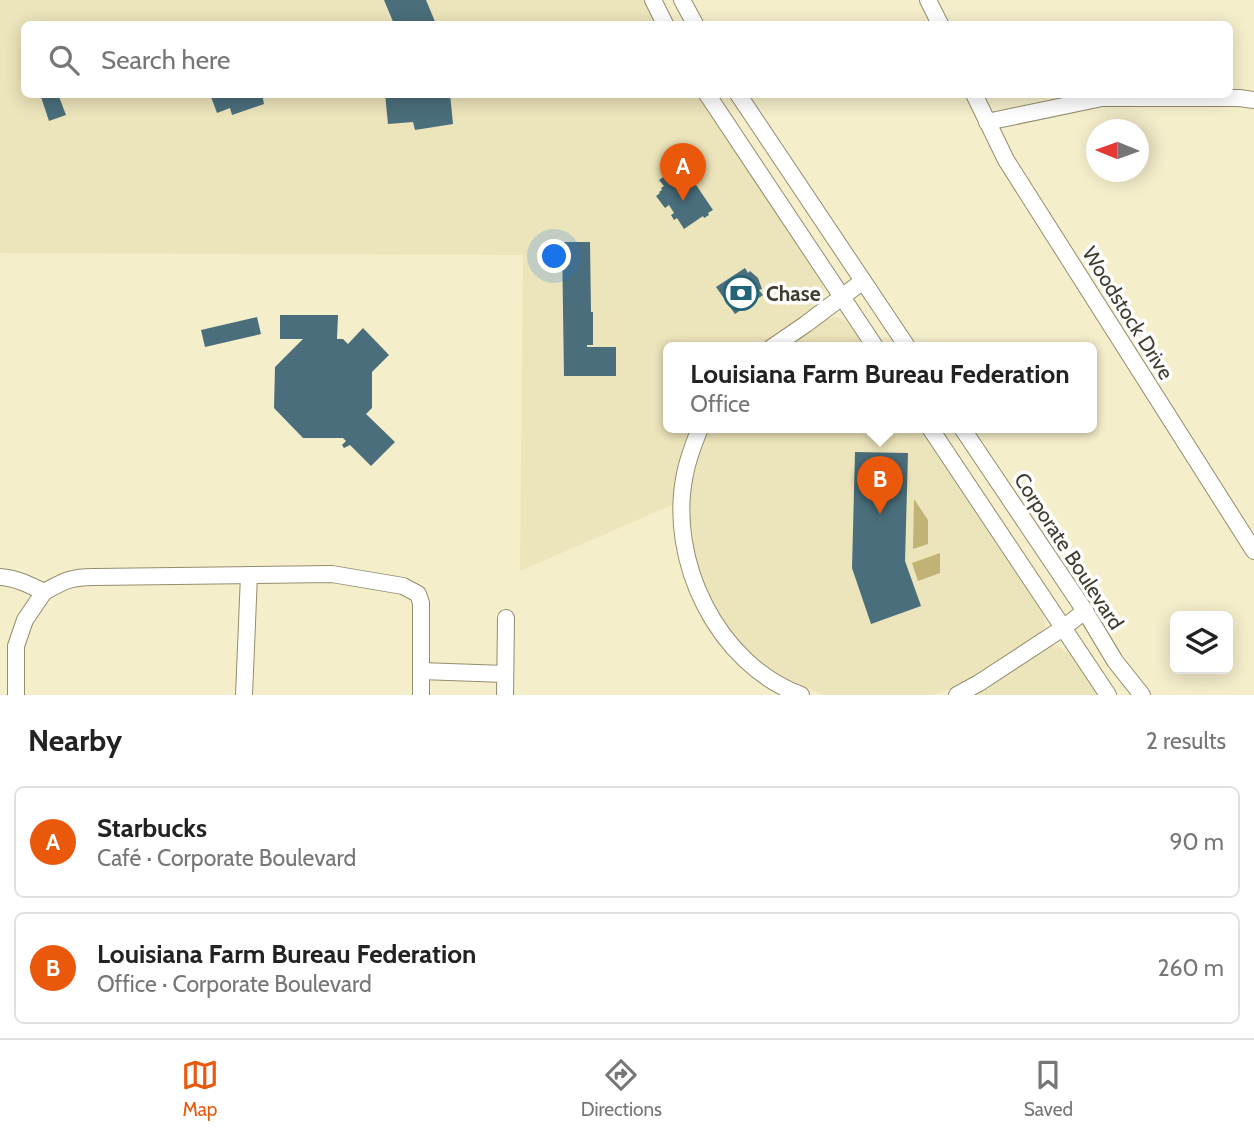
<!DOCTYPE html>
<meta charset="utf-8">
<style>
:root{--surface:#fff;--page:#f6f6f6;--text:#222;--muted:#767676;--line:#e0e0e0;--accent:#ea580c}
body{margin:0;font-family:Cabin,sans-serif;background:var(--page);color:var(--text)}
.controls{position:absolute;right:21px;bottom:21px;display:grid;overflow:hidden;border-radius:10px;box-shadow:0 4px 18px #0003}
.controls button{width:63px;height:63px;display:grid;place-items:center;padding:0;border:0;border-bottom:2px solid var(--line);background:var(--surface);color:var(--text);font:35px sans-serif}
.compass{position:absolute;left:1086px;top:119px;width:63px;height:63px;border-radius:50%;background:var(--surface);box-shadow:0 4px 18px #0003;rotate:271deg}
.you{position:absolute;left:555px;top:257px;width:24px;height:24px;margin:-18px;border:5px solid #fff;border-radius:50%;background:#1a73e8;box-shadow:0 0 0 10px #1a73e833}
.badge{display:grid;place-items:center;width:46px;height:46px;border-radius:50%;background:var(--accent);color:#fff;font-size:23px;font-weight:700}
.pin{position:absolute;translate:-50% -58px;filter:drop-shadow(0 2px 4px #0008)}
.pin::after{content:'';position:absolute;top:37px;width:24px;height:21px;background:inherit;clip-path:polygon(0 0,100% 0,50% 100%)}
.popup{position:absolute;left:663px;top:342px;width:434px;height:91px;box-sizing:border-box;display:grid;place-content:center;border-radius:10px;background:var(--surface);filter:drop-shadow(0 2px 5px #0005);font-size:23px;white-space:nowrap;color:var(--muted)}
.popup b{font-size:26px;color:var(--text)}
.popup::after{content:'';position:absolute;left:50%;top:100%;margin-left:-14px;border:14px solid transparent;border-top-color:var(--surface)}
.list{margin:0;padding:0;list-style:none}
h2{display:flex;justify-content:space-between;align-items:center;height:91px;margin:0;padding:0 28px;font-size:30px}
h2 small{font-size:23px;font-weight:400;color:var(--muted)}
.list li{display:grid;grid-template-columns:46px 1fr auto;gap:21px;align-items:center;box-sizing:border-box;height:112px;margin:0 14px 14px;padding:0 14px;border:2px solid var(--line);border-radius:10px}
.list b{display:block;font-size:26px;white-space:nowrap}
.list p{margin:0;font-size:23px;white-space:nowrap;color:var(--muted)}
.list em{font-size:23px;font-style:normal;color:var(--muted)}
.icon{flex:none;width:38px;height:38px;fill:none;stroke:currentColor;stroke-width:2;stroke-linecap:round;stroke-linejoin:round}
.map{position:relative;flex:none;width:1254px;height:695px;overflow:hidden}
.search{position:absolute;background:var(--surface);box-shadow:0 4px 18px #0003;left:21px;right:21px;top:21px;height:77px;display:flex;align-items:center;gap:18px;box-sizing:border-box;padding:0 24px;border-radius:10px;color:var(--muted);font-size:26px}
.sheet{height:343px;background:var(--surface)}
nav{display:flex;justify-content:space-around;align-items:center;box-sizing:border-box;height:98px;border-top:2px solid var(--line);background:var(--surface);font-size:19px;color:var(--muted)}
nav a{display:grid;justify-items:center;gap:4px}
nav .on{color:var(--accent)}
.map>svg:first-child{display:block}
.built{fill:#ece4ba}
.water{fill:#c0b375}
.building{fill:#4a6e7b}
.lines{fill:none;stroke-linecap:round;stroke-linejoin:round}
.minor-casing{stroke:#938d6d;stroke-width:18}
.minor{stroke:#fff;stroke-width:16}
.labels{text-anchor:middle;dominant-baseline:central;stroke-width:7;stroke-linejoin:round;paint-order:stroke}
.poi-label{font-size:21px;font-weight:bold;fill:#403d30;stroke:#fff;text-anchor:start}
.street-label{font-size:21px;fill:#403d30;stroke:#fff}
</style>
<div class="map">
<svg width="1254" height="695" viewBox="0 0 1254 695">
<rect width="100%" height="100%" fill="#f5eecb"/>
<g class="built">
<polygon points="0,0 644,0 656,24 24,24 24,94 697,95 822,283 824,290 823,300 818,308 758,348 668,348 668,428 692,428 680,462 674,504 520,571 523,255 0,253"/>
<polygon points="835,317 842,319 850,325 866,348 783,348 827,319"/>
<polygon points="708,428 919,428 1043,612 1045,625 1043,630 1041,633 975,678 959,686 933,695 823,695 786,679 758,661 745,649 720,619 701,580 691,548 688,515 691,479 697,456"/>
<polygon points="1050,646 1059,647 1070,654 1099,695 971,695"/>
</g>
<g class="water">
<polygon points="914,499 928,520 928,544 913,549"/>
<polygon points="940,553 940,573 918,581 912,563"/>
</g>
<g class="building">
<polygon points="384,0 426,0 436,24 394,24"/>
<polygon points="40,94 58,94 66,115 49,121"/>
<polygon points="210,94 262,94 264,104 232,115 230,108 217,113"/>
<polygon points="385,94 450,94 453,124 415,130 413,122 388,124"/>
<polygon points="672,171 677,180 688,173 713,210 708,213 709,215 704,218 703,216 684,229 677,218 674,220 671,215 674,213 669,205 665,208 656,196 660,193 659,192 662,190 661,188 664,186 659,180"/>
<polygon points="562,242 590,242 591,312 593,312 593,345 587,345 587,347 616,347 616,376 564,376"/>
<polygon points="745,268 748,273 750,271 758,278 762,289 759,290 763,295 735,314 716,287"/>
<polygon points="280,315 338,315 337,339 343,339 348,344 363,328 389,355 372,372 372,408 366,414 395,442 371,466 350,445 344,448 342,445 346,441 343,438 303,438 274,408 275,367 303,339 280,339"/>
<polygon points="257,317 261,334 205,347 201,330"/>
<polygon points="855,452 908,453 905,561 921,606 871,624 852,568"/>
</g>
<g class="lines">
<g class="minor-casing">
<g id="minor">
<polyline points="653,0 665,24"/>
<polyline points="682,0 695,24"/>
<polyline points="928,0 940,24"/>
<polyline points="707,94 876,348"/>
<polyline points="738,94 908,348"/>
<polyline points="974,94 1006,160 1254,551"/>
<polyline points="987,122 1102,98 1239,98 1254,100"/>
<polyline points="771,348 806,324 863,281"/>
<path d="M700,428c-6,15 -12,30 -15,46 -18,86 32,190 116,221"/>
<polyline points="930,428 1108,695"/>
<polyline points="962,428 1085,611 1115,661 1142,695"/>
<path d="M0,577c16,1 30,8 44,15 20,-11 26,-15 50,-15l238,-3 71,12 15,8 3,9v92"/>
<polyline points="421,671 505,674"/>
<polyline points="16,695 16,646 25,620 44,592"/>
<polyline points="244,695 249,575"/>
<polyline points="505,695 506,618"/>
<polyline points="957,695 979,683 1063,628 1085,611"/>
</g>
</g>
<use href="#minor" class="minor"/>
</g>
<defs>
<g id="bank-ring" transform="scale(1.75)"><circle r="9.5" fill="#fff" stroke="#236478" stroke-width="1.5"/><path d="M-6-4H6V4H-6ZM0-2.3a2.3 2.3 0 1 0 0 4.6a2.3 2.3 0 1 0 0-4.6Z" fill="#236478"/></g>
</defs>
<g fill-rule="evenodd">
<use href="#bank-ring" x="741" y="293"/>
</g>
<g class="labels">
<g class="poi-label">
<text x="766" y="293">Chase</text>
</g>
<g class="street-label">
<text transform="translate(1128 313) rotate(58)">Woodstock Drive</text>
<text transform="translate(1069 551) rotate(57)">Corporate Boulevard</text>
</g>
</g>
</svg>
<div class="controls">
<button><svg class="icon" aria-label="layers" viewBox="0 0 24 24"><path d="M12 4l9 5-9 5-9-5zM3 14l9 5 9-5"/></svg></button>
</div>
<svg class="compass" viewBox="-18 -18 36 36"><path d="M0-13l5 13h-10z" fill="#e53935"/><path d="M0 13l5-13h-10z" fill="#767676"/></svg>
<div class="you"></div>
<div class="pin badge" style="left:683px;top:201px">A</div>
<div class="pin badge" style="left:880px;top:514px">B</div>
<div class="popup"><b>Louisiana Farm Bureau Federation</b>Office</div>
<div class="search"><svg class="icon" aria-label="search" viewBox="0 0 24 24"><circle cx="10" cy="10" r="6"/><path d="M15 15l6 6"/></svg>Search here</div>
</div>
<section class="sheet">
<h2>Nearby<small>2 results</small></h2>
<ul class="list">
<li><span class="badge">A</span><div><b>Starbucks</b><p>Café · Corporate Boulevard</p></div><em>90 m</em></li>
<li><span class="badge">B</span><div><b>Louisiana Farm Bureau Federation</b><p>Office · Corporate Boulevard</p></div><em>260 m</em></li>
</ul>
</section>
<nav>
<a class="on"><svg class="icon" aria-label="map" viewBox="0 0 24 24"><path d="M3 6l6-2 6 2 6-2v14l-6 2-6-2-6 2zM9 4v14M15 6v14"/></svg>Map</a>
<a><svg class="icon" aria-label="directions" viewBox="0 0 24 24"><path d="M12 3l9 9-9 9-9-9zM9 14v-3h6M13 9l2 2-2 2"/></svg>Directions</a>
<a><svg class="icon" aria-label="saved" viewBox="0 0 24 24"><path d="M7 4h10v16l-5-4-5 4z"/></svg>Saved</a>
</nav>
